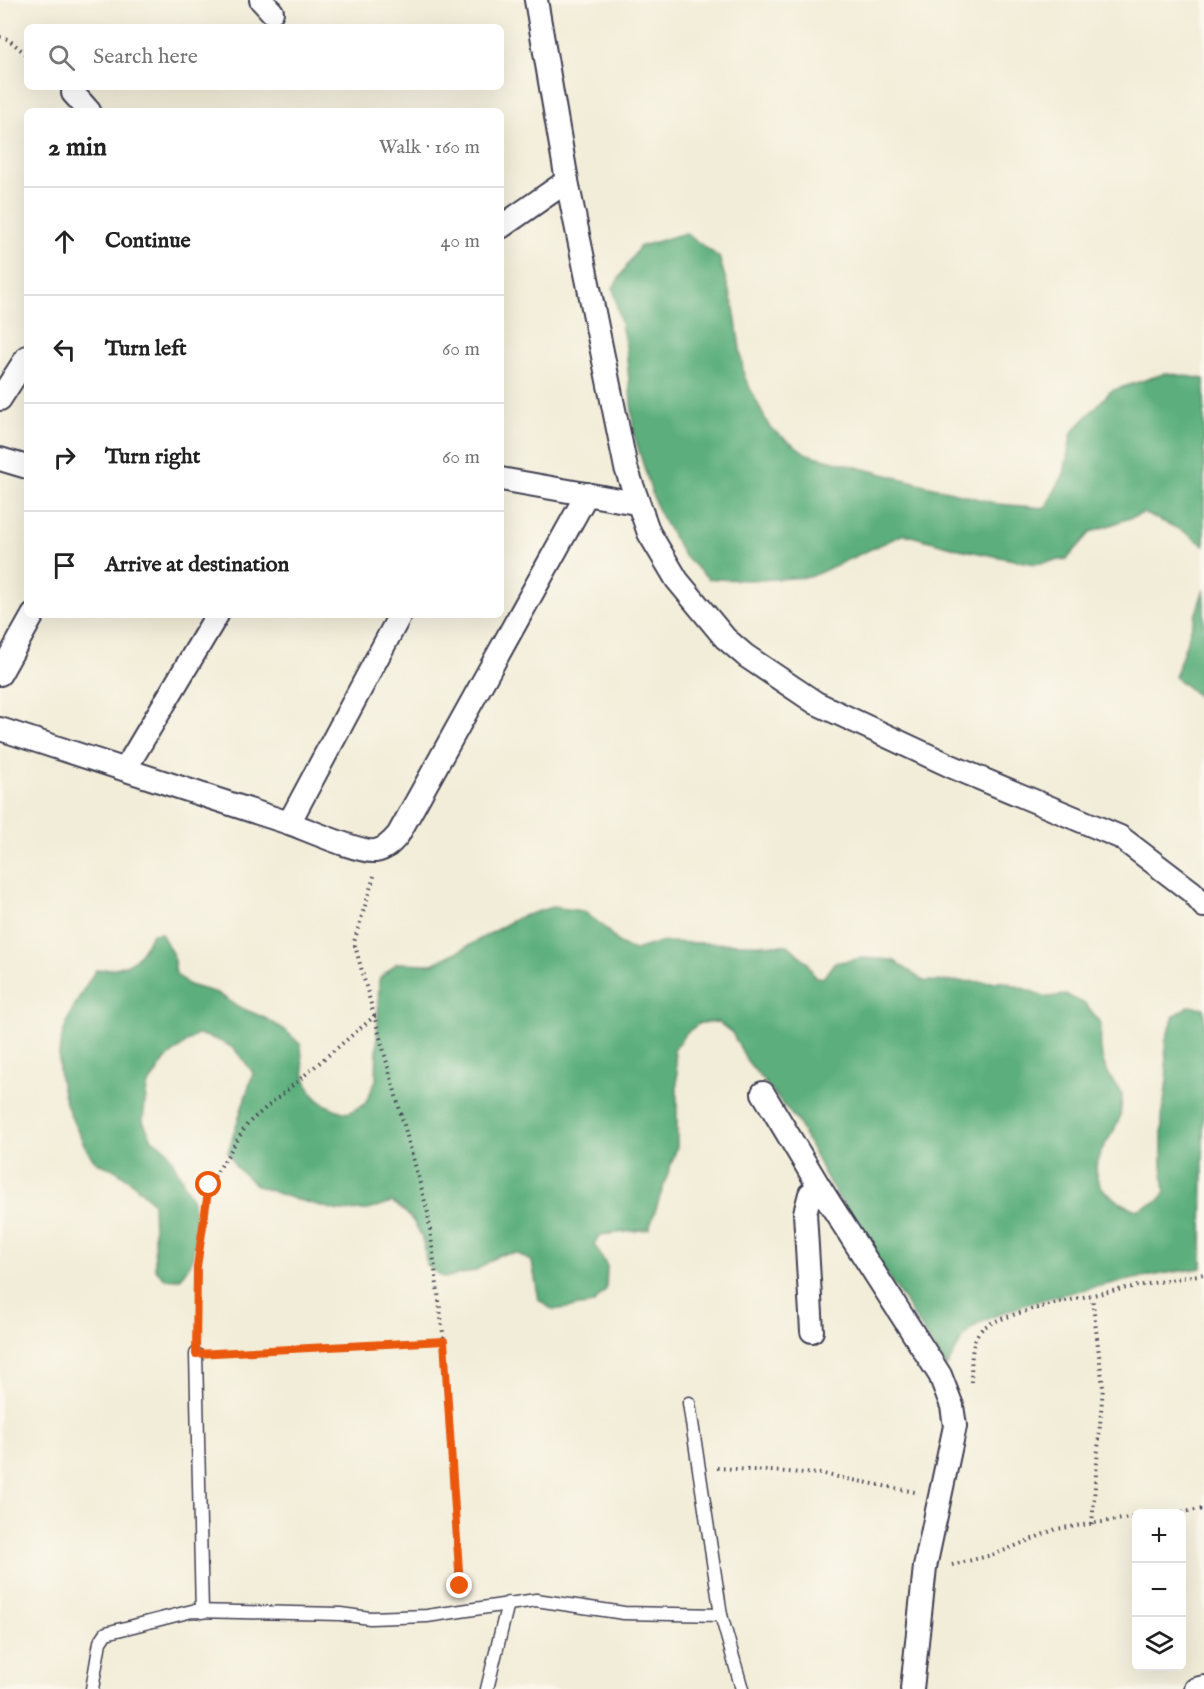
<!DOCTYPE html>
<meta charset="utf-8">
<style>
:root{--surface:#fff;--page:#f2f2f2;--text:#222;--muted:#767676;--line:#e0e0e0}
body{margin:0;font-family:"IM FELL English",serif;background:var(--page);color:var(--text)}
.controls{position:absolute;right:18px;bottom:18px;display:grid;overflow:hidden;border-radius:9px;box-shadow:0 6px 24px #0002}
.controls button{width:54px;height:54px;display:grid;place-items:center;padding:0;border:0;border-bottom:2px solid var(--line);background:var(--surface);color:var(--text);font:30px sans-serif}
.stop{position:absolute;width:18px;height:18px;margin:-14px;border:4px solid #ea580c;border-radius:50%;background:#fff}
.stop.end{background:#ea580c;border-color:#fff;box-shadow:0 2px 6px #0008}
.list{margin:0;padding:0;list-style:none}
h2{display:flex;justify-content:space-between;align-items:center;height:78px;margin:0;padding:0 24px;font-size:26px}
h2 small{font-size:20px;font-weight:400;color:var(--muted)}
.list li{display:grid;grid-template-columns:39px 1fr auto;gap:18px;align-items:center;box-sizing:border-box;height:108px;padding:0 24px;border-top:2px solid var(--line)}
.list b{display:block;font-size:22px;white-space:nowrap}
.list em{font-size:20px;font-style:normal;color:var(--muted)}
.icon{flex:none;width:33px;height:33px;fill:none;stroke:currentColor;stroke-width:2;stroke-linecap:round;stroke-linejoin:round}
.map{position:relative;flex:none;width:1204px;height:1689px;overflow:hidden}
.search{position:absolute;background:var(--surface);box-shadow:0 6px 24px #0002;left:24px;top:24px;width:480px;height:66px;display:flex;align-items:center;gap:15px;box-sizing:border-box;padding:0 21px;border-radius:9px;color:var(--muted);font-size:22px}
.panel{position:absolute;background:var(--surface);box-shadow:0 6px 24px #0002;left:24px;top:108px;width:480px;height:510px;border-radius:9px}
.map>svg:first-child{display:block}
.forest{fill:#5caf7b;stroke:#3f685b;stroke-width:1.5}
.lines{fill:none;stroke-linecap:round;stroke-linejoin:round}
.service-casing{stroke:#414053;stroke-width:15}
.minor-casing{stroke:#414053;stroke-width:26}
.path{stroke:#414053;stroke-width:4;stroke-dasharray:1.5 4.5;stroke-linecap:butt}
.service{stroke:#fff;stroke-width:12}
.minor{stroke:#fff;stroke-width:22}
.route{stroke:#ea580c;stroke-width:8}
</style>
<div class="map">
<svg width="1204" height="1689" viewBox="0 0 1204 1689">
<rect width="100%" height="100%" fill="#fbf7ec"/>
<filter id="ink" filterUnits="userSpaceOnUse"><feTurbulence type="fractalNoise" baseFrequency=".0167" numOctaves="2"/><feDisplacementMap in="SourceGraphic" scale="12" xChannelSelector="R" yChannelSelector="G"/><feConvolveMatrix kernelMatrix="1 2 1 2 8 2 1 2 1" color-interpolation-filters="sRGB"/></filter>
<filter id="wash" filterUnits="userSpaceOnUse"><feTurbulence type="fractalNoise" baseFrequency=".008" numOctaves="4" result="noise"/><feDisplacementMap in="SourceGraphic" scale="24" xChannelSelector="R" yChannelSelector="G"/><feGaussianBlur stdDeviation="1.35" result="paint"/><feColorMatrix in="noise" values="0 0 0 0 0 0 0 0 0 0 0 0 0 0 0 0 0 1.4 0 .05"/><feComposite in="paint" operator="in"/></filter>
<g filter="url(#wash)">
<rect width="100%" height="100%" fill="#f2edd8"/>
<g class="forest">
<polygon points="685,233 719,257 734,308 744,376 770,428 807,454 998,504 1045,508 1064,474 1072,432 1111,391 1166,373 1204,379 1204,545 1183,531 1144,513 1091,532 1067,559 1034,564 959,549 904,534 810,577 758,580 709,579 684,556 657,509 634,435 626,347 613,288 639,247"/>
<polygon points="1204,589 1204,701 1175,677"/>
<path d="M552,907l31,4 20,15 18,19 14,5 25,-8 128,3 19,17 7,14 9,2 11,-15 28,-5 31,2 31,21 81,1 42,15 20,-2 18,9 16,20c-2,34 1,43 21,70 -1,9 0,20 -4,28 -5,13 -16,24 -20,37 -10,28 18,42 38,51l23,-9 6,-10 -3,-26v-48l5,-37 -2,-38 9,-26 15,-10 15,2 -2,260c-46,6 -204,33 -234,64 -9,9 -14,24 -22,35l-117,-185 -32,-61 -49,-59 -16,-29 -14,-11 -18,1 -15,11 -11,16 3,23v74l-28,82 -49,6 -6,9 13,22 -1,24 -13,14 -40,6 -14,-10 -7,-38 -15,-9 -18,2 -24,16 -31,7 -18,-13c0,-27 -11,-49 -34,-63l-24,8 -29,1 -48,-13 -34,-12 -21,-19 -8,-15 25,-79c-18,-27 -24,-31 -56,-39l-32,26 -18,27 -4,34 9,18 15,11 26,51 4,29 -5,31 -12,18h-15l-10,-11 -2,-65c-12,-13 -23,-24 -38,-33 -5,-3 -12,-4 -17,-7 -10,-7 -16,-24 -22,-35 -31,-65 -18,-101 20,-158 35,-3 39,-5 56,-36l9,-1 12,22 3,19 13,11 28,8 22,14 24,10 21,12 17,16c2,38 7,59 47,68l17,-9 11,-24 3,-101 18,-16 35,1 31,-15 54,-31z"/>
</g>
</g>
<g filter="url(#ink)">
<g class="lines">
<g class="service-casing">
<g id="service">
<polyline points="196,1354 202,1612"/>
<polyline points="689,1403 721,1615 742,1689"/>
<polyline points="92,1689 100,1642 106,1633 192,1611 340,1614 370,1618 427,1616 536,1600 624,1613 721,1615"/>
<polyline points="487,1689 508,1603"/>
</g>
</g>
<g class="minor-casing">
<g id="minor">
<polyline points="261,0 272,12"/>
<polyline points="536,0 567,181 626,468 649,533 677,580 725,638 746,656 816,703 953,767 1120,837 1192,892 1204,906"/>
<polyline points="73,93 89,111"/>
<polyline points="501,227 567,181"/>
<polyline points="0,399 27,357"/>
<polyline points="0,459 27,467"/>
<polyline points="501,479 636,503"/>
<polyline points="0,674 33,615"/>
<polyline points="0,729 289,823 400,615"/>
<polyline points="126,768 217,615"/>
<path d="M289,823c17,6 71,30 86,28 10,-1 17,-9 23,-16l189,-341"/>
<polyline points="763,1093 820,1188 940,1375 952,1406 955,1426 925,1567 912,1689"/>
<polyline points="812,1331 805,1213 810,1194 820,1188"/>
<polyline points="1196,1689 1204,1687"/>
</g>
</g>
<g class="path">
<polyline points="0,37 8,39 27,55"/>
<polyline points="374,876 354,942 428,1213 444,1341 461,1592"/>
<polyline points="197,1336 197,1267 209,1185 248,1123 376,1015"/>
<polyline points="216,1353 444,1341"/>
<path d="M971,1382c1,-16 -2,-40 11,-53 20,-20 186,-49 222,-55"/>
<polyline points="717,1468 822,1474 915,1492"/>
<polyline points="1164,1514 1204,1509"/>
<polyline points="1092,1524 1103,1387 1092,1297"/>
<polyline points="952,1565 996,1554 1056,1529 1136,1517"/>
</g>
<use href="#service" class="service"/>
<use href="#minor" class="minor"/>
</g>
</g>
<g class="lines" filter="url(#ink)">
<polyline class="route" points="209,1185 197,1267 196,1354 444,1341 460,1586"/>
</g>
</svg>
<div class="controls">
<button>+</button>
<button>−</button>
<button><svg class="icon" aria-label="layers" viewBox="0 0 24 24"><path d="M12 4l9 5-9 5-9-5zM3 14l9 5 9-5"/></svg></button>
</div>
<div class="stop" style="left:209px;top:1185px"></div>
<div class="stop end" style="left:460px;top:1586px"></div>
<div class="search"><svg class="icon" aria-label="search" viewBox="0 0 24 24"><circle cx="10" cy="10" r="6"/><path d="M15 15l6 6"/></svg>Search here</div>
<section class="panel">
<h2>2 min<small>Walk · 160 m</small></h2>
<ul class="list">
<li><svg class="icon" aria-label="ahead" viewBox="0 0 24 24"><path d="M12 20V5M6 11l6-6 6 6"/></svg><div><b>Continue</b></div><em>40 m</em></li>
<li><svg class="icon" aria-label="left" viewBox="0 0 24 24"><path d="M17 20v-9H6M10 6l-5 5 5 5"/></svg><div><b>Turn left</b></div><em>60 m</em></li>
<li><svg class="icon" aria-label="right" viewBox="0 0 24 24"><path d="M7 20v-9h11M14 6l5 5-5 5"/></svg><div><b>Turn right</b></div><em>60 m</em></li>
<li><svg class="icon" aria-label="arrive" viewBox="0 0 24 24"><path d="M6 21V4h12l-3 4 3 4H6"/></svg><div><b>Arrive at destination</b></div></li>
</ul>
</section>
</div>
